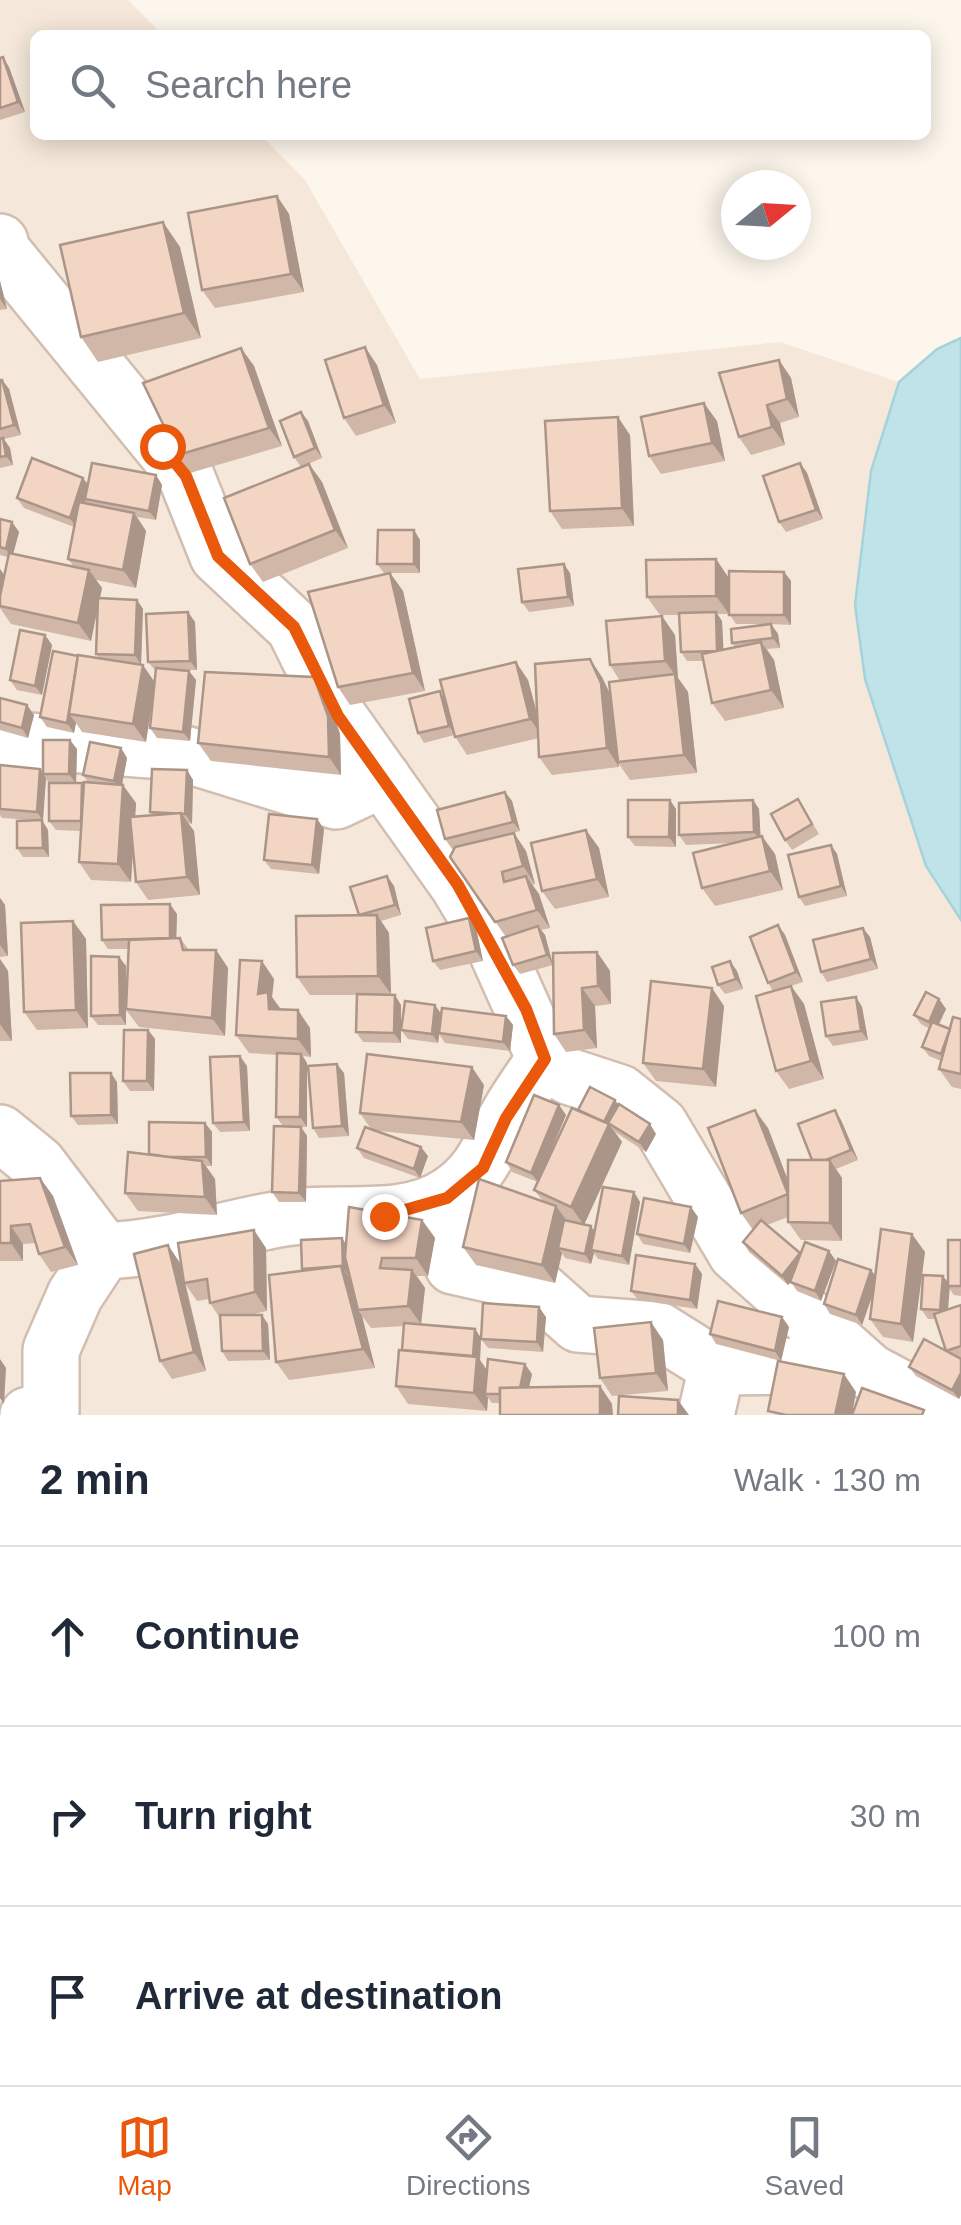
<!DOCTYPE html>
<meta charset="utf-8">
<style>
:root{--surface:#fff;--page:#f2f2f3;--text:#1f2937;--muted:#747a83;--line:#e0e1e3;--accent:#ea580c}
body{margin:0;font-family:Helvetica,sans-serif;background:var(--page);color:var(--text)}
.compass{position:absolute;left:721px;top:170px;width:90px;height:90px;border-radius:50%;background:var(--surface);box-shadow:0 5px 25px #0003;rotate:72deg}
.stop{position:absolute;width:30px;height:30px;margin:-22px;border:8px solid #ea580c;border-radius:50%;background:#fff}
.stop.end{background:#ea580c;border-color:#fff;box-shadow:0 2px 10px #0008}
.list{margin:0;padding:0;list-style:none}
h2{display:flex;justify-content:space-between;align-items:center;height:130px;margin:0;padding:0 40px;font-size:42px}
h2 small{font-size:32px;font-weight:400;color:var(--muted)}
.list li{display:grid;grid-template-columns:65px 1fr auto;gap:30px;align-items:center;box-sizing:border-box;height:180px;padding:0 40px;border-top:2px solid var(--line)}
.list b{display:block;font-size:38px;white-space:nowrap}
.list em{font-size:32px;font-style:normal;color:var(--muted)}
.icon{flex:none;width:55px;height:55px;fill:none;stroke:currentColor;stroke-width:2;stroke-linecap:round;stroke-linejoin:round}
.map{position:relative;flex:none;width:961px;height:1415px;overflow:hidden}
.search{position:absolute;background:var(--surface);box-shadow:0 5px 25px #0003;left:30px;right:30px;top:30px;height:110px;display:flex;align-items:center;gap:25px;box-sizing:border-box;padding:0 35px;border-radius:15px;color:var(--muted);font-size:38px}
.sheet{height:670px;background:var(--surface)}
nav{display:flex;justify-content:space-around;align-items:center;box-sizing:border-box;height:140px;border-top:2px solid var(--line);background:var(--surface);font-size:28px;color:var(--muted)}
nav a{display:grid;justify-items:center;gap:5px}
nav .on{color:var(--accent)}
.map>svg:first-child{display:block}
.residential{fill:#f5e8da}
.water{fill:#bfe3e8;stroke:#a5d3da;stroke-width:2.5}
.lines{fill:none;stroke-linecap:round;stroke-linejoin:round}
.minor-casing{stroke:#d1beb0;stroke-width:60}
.minor{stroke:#fff;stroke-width:55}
.wall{fill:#d1b7a8;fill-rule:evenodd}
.shaded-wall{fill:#aa9588}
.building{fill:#f3d5c3;stroke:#aa9588;stroke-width:2.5}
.route{stroke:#ea580c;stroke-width:12}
</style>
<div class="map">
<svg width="961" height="1415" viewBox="0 0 961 1415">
<rect width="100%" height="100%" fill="#fdf6ec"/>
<polygon class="residential" points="0,0 128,0 163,35 35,35 35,135 261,135 305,180 420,379 780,342 899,382 871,471 925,866 961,920 961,1415 0,1415"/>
<polygon class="water" points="961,338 961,920 926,866 865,679 855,605 871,471 899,382 937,349"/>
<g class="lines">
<g class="minor-casing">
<g id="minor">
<polyline points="0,242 2,251 186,476 218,556 294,627 338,716 458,885 495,947 545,1059 568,1076 620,1093 660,1125 736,1253 870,1372 951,1415"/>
<polyline points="0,739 178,752 336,801 383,779"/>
<path d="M0,1133l38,31 66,87c67,-3 116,-22 181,-33 53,-9 117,8 164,-23 32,-20 40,-47 58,-78 11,-20 25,-39 38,-58"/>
<polyline points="447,1197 453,1266 533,1284 578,1324 658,1330 717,1367 706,1415"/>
<polyline points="717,1367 810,1366 822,1329"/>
<polyline points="28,1415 51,1411 51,1350 75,1295 104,1251"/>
</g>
</g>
<use href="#minor" class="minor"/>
</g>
<g class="wall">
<polygon points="0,58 9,67 25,112 0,120"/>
<polygon points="277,196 289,214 304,292 215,308 202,290"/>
<polygon points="180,247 201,338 98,362 81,337"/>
<polygon points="0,281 7,309 0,310"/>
<polygon points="241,348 254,366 282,446 190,473 178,455"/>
<polygon points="779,360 791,378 799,417 780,423 785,445 751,455 739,437"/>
<polygon points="377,365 396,423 356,436 344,418"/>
<polygon points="0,380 2,380 9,389 21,435 4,439 10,448 13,465 0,468"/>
<polygon points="301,412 308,421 322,458 301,467 294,457"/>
<polygon points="717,421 725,461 661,474 649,456"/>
<polygon points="630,435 634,526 562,529 550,511"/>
<polygon points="800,463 807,473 823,519 786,532 779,522"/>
<polygon points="309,464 322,482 348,548 263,582 250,564"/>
<polygon points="156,475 162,485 156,520 137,517 146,531 136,588 96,580 102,588 100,598 137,600 143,609 141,664 155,682 156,671 148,662 195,622 197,670 183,670 189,671 196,680 190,741 157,738 150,728 154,688 146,742 82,732 76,723 74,733 47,727 40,717 78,656 99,658 96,654 97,609 91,641 11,624 0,608 0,569 4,575 8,557 0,555 0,519 12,522 19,532 13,554 74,567 68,559 74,527 24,508 17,498 83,478 88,484"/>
<polygon points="414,530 420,540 420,573 390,573 403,591 425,691 350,705 338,687 390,573 384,573 377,564"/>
<path d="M716,559l12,18 56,-5 7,9v44l-20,-1 7,10 2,14 -13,1 7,11 10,48 -59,13 -13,-18 -9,-42h-16l-6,-9 -2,-37h-19l-13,-18zM717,614h12l7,10h35l-39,19 3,4 -12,3 -1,-29z"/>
<polygon points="570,573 574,606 529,612 522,602"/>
<polygon points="45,635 52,645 42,695 17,690 10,680"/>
<polygon points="675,635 678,678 688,692 697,773 630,780 619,764 619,767 552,775 539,757 539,738 467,755 454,735 424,743 418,733 445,699 528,680 538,716 602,677 610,693 620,681 610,665"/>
<polygon points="327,695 340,734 341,775 211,761 198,743"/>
<polygon points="0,698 34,715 28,738 0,730"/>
<polygon points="121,748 127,758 122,785 136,803 135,817 152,815 150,812 187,770 193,780 192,824 188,823 194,831 200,895 148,900 136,882 133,847 131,882 91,880 79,862 81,831 56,830 49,821 49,783 46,779 42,821 48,830 49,857 23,857 17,848 32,820 2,818 0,815 0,765 43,773 77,749 76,783 82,783 84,786 88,782 83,775"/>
<polygon points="505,792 512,801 520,831 488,839 526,851 535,884 532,885 539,894 550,928 541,930 545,935 553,965 597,952 610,971 611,1004 595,1006 597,1048 566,1052 554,1034 553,965 520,974 513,965 506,937 450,857 454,848 452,849 445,839"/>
<polygon points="798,799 819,834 792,850 785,840"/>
<polygon points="753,800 759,809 760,836 775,854 783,890 715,906 702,888 733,843 686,845 679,835"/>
<polygon points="676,809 676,847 635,846 628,837"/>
<polygon points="317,819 324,829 319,874 271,869 264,860"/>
<polygon points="586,830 599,848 609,897 555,909 542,891"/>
<polygon points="831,845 837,854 847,896 805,906 799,897"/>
<polygon points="387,876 394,886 401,915 381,921 389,933 391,994 366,994 401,1005 401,1043 363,1042 356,1032 357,995 310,995 297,977 359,915"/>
<polygon points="0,898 5,905 8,956 0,957"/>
<polygon points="177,914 176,938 180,938 189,950 216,950 228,968 225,1036 139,1027 126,1010 126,1025 98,1025 91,1016 119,957 126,966 126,1002 128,949 108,949 102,940"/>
<polygon points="73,921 86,939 88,1028 37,1030 24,1012"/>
<polygon points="778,925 785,935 803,982 791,986 804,1004 824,1079 789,1089 776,1071 773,991 768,983"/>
<polygon points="476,928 483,961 440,970 433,961"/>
<polygon points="870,937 878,969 827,982 821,972"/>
<polygon points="0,959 8,971 12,1041 0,1041"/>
<polygon points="737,971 743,989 725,994 718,985"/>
<polygon points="274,979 272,997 281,1009 310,1028 311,1057 303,1056 307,1063 307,1127 301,1127 307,1136 306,1202 279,1202 272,1192 283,1126 276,1117 277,1055 249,1053 236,1035"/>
<polygon points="856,997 862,1007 868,1040 833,1046 826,1036"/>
<polygon points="939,999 946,1009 939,1025 950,1029 961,1019 961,1089 952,1087 939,1069 941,1061 929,1056 922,1047 930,1029 921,1024 914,1015"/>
<polygon points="724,1006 716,1087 656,1081 643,1063"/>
<polygon points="441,1014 506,1016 513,1025 510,1051 445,1043 439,1034 438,1043 408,1039 401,1030"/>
<polygon points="148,1030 155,1039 154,1091 130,1091 123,1081"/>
<polygon points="247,1066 250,1131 220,1132 213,1123"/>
<polygon points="344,1073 349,1136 319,1138 313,1128"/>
<polygon points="117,1082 118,1124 78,1125 71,1116"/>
<polygon points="484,1085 474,1140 378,1131 428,1156 420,1178 364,1158 357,1148 371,1129 360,1113"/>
<polygon points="559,1105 566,1115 539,1180 578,1110 618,1105 656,1134 646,1152 615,1132 622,1142 584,1224 595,1231 634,1192 640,1202 629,1265 598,1259 594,1253 591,1264 565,1258 562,1253 555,1283 476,1265 463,1247 543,1201 534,1190 538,1182 512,1172 506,1162"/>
<polygon points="841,1120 858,1160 836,1169 842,1178 842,1241 801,1240 788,1222 788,1217 767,1225 801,1254 829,1251 836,1261 821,1301 797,1291 791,1282 788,1285 749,1252 743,1242 753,1230 741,1213 768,1128 788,1181 812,1160"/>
<polygon points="205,1123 212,1132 212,1166 206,1166 215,1179 217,1215 138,1211 125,1193 149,1154"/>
<polygon points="40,1178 53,1196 78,1265 51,1272 39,1254 35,1243 23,1244 23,1261 0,1261 0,1181"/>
<polygon points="698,1217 690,1253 643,1244 637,1234"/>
<polygon points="422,1220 435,1238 428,1276 417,1276 425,1288 421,1324 475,1329 481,1338 546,1317 543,1352 488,1348 481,1339 480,1360 487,1370 532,1374 529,1388 600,1386 612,1404 492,1403 488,1398 487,1411 408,1404 396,1386 402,1350 404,1326 371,1328 362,1316 375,1368 289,1380 276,1362 303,1270 342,1238 346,1244"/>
<polygon points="961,1240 961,1296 954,1295 949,1288 948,1309 961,1305 961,1395 959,1399 916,1376 909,1367 946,1351 936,1319 928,1319 921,1309 948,1283"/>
<polygon points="168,1245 180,1263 182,1272 266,1248 267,1311 249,1315 268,1324 270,1360 228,1361 222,1351 220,1318 210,1303 209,1299 197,1301 186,1285 206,1371 172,1379 160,1361"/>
<polygon points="925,1252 913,1342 883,1337 870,1319 873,1292 862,1325 830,1314 824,1304 871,1270 875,1276"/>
<polygon points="695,1264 702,1274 697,1309 638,1300 631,1291"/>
<polygon points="782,1317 789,1327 781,1361 716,1344 710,1334"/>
<polygon points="663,1340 668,1391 612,1396 600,1378"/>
</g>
<g class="shaded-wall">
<polygon points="3,57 9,67 25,112 18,102"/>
<polygon points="277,196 289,214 304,292 291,274"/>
<polygon points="163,222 180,247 201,338 184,313"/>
<polygon points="0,281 7,309 0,299"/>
<polygon points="365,347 377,365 396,423 384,405"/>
<polygon points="241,348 254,366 282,446 269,428"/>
<polygon points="779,360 791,378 799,417 787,399"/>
<polygon points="2,380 9,389 21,435 14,425"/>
<polygon points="704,403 717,421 725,461 712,443"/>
<polygon points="767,405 780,423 785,445 772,427"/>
<polygon points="301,412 308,421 322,458 315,448"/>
<polygon points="618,417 630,435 634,526 622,508"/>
<polygon points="3,438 10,448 13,465 6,456"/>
<polygon points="800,463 807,473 823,519 816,510"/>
<polygon points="309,464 322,482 348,548 335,530"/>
<polygon points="156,475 162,485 156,520 149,511"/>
<polygon points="83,478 90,488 76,527 70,518"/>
<polygon points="134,513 146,531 136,588 123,570"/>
<polygon points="12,522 19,532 12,558 6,549"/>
<polygon points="414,530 420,540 420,573 414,564"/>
<polygon points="716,559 728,577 729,614 716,596"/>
<polygon points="564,564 570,573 574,606 568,597"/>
<polygon points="0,569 8,581 0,606"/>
<polygon points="89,570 102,588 91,641 78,623"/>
<polygon points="784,572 791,581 791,625 784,615"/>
<polygon points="390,573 403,591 425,691 413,673"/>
<polygon points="137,600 143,609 141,665 135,655"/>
<polygon points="188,612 195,622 197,670 190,661"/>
<polygon points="716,612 722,621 724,660 717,651"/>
<polygon points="662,616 675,635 678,678 688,692 697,773 684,755 675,675 665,661"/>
<polygon points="771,624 778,634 780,648 773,638"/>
<polygon points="45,635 52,645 42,695 35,686"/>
<polygon points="761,642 774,660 784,708 771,690"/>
<polygon points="590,659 602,677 613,701 619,767 607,748"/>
<polygon points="516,662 528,680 543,737 530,719"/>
<polygon points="143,665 155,683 146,742 133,724"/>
<polygon points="189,671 196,680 190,741 183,732"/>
<polygon points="314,677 327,695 340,734 341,775 329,757"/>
<polygon points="440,691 446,701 455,735 449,726"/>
<polygon points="27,705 34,715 28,738 22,728"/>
<polygon points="69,714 76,723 74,733 67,723"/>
<polygon points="70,740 77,749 76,784 69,774"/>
<polygon points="121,748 127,758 121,790 114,781"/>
<polygon points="40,769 46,778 43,821 37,812"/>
<polygon points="187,770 193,780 192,824 185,814"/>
<polygon points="123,785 136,803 131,882 118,864"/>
<polygon points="505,792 512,801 520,831 513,822"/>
<polygon points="670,800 676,809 676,847 669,837"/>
<polygon points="753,800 759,809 761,842 754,832"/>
<polygon points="181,813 194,831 200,895 187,877"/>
<polygon points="317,819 324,829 319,874 312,865"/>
<polygon points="42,820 48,830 49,857 43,848"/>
<polygon points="586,830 599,848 609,897 597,879"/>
<polygon points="514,833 526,851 535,884 523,866"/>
<polygon points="762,836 775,854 783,890 770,871"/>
<polygon points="831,845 837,854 847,896 841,886"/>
<polygon points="387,876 394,886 401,915 395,905"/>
<polygon points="526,876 539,894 550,928 537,910"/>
<polygon points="0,898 5,905 8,956 0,945"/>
<polygon points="170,904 177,914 176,948 170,939"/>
<polygon points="377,915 389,933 391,994 378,976"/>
<polygon points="469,918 476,928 483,961 476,951"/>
<polygon points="73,921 86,939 88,1028 76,1010"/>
<polygon points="778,925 785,935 803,982 796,972"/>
<polygon points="538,926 545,935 553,965 547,955"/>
<polygon points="863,928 870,937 878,969 871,959"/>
<polygon points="216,950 228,968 225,1036 212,1018"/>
<polygon points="597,952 610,971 611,1004 598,986"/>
<polygon points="119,957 126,966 126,1025 120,1015"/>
<polygon points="0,959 8,971 12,1041 0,1024"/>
<polygon points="262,961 274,979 272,997 281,1010 282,1027 258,994"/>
<polygon points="730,961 737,971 743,989 736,979"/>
<polygon points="791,986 804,1004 824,1079 811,1061"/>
<polygon points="582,988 595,1006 597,1048 584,1030"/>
<polygon points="712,988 724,1006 716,1087 703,1069"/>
<polygon points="395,995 401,1005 401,1043 394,1033"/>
<polygon points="856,997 862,1007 868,1040 861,1031"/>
<polygon points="939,999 946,1009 935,1031 929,1022"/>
<polygon points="435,1005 442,1015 438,1043 432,1034"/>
<polygon points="298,1010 310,1028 311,1057 298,1039"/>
<polygon points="506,1016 513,1025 510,1051 503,1042"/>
<polygon points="148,1030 155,1039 154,1091 147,1081"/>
<polygon points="301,1054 307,1063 307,1127 300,1117"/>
<polygon points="240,1056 247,1066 250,1131 244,1122"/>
<polygon points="337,1064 344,1073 349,1136 342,1126"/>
<polygon points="472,1067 484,1085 474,1140 461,1122"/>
<polygon points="111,1073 117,1082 118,1124 111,1115"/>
<polygon points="615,1100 622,1109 608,1123 622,1142 584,1225 571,1207 602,1125"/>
<polygon points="559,1105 566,1115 538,1182 531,1173"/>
<polygon points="755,1110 768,1128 800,1212 788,1194"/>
<polygon points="835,1110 841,1120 858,1160 851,1150"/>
<polygon points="205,1123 212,1132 212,1166 206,1157"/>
<polygon points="650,1124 656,1134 646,1152 639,1142"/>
<polygon points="301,1127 307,1136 306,1202 299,1193"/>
<polygon points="421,1147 428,1156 420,1178 414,1169"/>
<polygon points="830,1160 842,1178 842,1241 830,1223"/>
<polygon points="202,1161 215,1179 217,1215 205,1197"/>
<polygon points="40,1178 53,1196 78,1265 65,1247"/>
<polygon points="634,1192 640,1202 629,1265 622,1256"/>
<polygon points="556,1206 569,1224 558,1248 562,1253 555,1283 542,1265"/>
<polygon points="691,1207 698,1217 690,1253 684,1244"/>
<polygon points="422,1220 435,1238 428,1276 416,1258"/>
<polygon points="11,1226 23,1244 23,1261 11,1243"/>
<polygon points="591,1226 597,1235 591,1250 594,1253 591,1264 585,1254"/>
<polygon points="254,1230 266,1248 267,1311 255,1292"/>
<polygon points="912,1234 925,1252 913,1342 901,1324"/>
<polygon points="342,1238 348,1248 350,1277 343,1268"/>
<polygon points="168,1245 180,1263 206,1371 194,1352"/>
<polygon points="829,1251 836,1261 821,1301 815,1291"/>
<polygon points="800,1253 806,1262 788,1285 782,1276"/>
<polygon points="695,1264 702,1274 697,1309 690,1300"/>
<polygon points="341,1266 354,1284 358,1310 362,1316 375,1368 363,1349"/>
<polygon points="412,1270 425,1288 421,1324 408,1306"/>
<polygon points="871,1270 878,1280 862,1325 856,1315"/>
<polygon points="943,1276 950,1285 947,1320 940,1310"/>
<polygon points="539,1307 546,1317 543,1352 537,1342"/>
<polygon points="262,1315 268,1324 270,1360 263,1351"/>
<polygon points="782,1317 789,1327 781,1361 775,1351"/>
<polygon points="651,1322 663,1340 668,1391 656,1373"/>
<polygon points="475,1329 481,1338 480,1360 490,1375 485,1394 488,1398 487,1411 474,1393 473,1358"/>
<polygon points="0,1359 6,1368 4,1404 0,1398"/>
<polygon points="525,1364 532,1374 525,1404 519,1394"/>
<polygon points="961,1373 961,1395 959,1399 952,1390"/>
<polygon points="844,1374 856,1392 852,1415 835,1415"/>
<polygon points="600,1386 612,1404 613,1415 600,1415"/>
<polygon points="678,1400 689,1415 678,1415"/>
</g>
<g class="building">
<polygon points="3,57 18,102 0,108 0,58"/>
<polygon points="277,196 291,274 202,290 188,213"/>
<polygon points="163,222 184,313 81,337 60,245"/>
<polygon points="365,347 384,405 344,418 325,360"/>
<polygon points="241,348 269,428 178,455 143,383"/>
<polygon points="779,360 787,399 767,405 772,427 739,437 719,373"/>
<polygon points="0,380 2,380 14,425 0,429"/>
<polygon points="704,403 712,443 649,456 641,417"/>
<polygon points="301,412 315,448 294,457 280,421"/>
<polygon points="618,417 622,508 550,511 545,421"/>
<polygon points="3,438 6,456 0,457 0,439"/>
<polygon points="32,458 83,478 70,518 17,498"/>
<polygon points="92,463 156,475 149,511 85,499"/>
<polygon points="800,463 816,510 779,522 763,476"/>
<polygon points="309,464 335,530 250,564 224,498"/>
<polygon points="79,502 134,513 123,570 68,559"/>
<polygon points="0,519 12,522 6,549 0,547"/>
<polygon points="378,530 414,530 414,564 377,564"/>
<polygon points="9,553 89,570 78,623 0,606 0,596"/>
<polygon points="716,559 716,596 647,597 646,560"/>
<polygon points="564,564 568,597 522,602 518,569"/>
<polygon points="729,571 784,572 784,615 729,615"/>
<polygon points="390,573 413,673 338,687 308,592"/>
<polygon points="98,598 137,600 135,655 96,654"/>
<polygon points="188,612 190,661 148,662 146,614"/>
<polygon points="716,612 717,651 681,652 679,613"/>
<polygon points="662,616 665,661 610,665 606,621"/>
<polygon points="771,624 773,638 732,643 731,629"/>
<polygon points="20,630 45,635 35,686 10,680"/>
<polygon points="761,642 771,690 712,703 702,654"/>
<polygon points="53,651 78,656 67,723 40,717"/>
<polygon points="78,655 143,665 133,724 69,714"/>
<polygon points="590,659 601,683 607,748 539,757 535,664"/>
<polygon points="516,662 530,719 455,737 440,680"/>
<polygon points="156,668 189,671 183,732 150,728"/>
<polygon points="205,672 314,677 328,716 329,757 198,743"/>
<polygon points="675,674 684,755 618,762 609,682"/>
<polygon points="440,691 449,726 418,733 409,699"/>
<polygon points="0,698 27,705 22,728 0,722"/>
<polygon points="43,740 70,740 69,774 43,774"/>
<polygon points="90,742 121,748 114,781 83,775"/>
<polygon points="0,765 40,769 37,812 0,809"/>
<polygon points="152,769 187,770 185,814 150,812"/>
<polygon points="84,782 123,785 118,864 79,862"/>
<polygon points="49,783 82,783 81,821 49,821"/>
<polygon points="505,792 513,822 445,839 437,810"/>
<polygon points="798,799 812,824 785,840 771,814"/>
<polygon points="628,800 670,800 669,837 628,837"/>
<polygon points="753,800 754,832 679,835 679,803"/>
<polygon points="181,813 187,877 136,882 130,817"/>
<polygon points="269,814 317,819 312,865 264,860"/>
<polygon points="42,820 43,848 17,848 17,821"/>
<polygon points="586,830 597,879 542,891 531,843"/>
<polygon points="514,833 523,866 502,872 504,882 526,876 537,910 495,922 450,857 455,847"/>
<polygon points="762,836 770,871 702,888 693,853"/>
<polygon points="831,845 841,886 799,897 788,855"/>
<polygon points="387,876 395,905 359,915 350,887"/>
<polygon points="170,904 170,938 102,940 101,905"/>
<polygon points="377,915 378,976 297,977 296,916"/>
<polygon points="469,918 476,951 433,961 426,928"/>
<polygon points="73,921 76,1010 24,1012 21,923"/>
<polygon points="778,925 796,972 768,983 750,937"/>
<polygon points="538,926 547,955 513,965 502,938"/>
<polygon points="863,928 871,959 821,972 813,940"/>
<polygon points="180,938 183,950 216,950 212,1018 126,1009 129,940"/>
<polygon points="597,952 598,986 582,988 584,1030 554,1034 553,953"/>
<polygon points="91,956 119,957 120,1015 91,1016"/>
<polygon points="240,960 262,961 258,994 268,992 269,1009 298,1010 298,1039 236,1035"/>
<polygon points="730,961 736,979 718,985 712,967"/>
<polygon points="651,981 712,988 703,1069 643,1063"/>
<polygon points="791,986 811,1061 776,1071 756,996"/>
<polygon points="926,992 939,999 929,1022 914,1015"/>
<polygon points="357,994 395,995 394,1033 356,1032"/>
<polygon points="856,997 861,1031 826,1036 821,1002"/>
<polygon points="405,1001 435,1005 432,1034 401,1030"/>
<polygon points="442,1008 506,1016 503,1042 439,1033"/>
<polygon points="953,1017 961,1019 961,1074 939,1069"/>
<polygon points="932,1022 950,1029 941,1054 922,1047"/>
<polygon points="124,1030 148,1030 147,1081 123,1081"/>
<polygon points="277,1053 301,1054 300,1117 276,1117"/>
<polygon points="367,1054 472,1067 461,1122 360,1113"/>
<polygon points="240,1056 244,1122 213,1123 210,1057"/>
<polygon points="337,1064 342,1126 313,1128 308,1066"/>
<polygon points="70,1073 111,1073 111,1115 71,1116"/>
<polygon points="590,1087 615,1100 604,1122 578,1110"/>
<polygon points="534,1095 559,1105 531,1173 506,1162"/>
<polygon points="619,1104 650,1124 639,1142 608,1123"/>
<polygon points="572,1108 609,1124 571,1207 534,1190"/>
<polygon points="755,1110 788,1194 741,1213 708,1128"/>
<polygon points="835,1110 851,1150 826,1160 812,1160 798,1124"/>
<polygon points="149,1122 205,1123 206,1157 168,1157 149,1154"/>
<polygon points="274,1126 301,1127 299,1193 272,1192"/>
<polygon points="365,1127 421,1147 414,1169 357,1148"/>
<polygon points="128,1152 202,1161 205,1197 125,1193"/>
<polygon points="788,1160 830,1160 830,1223 788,1222"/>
<polygon points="40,1178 65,1247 39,1254 30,1224 11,1226 11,1243 0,1243 0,1181"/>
<polygon points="479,1179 556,1206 542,1265 463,1247"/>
<polygon points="603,1187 634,1192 622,1256 591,1250"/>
<polygon points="644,1198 691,1207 684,1244 637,1234"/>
<polygon points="349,1207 422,1220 416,1258 382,1258 380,1268 412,1270 408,1306 358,1310 345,1257"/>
<polygon points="564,1220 591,1226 585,1254 558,1248"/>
<polygon points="761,1220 800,1253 782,1276 743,1242"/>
<polygon points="881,1229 912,1234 901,1324 870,1319"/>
<polygon points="254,1230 255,1292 210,1303 207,1279 184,1283 178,1243"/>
<polygon points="342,1238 343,1268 341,1266 302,1269 301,1240"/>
<rect x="948" y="1240" width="13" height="46"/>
<polygon points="805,1242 829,1251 815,1291 790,1282"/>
<polygon points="168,1245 194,1352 160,1361 134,1254"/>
<polygon points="636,1255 695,1264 690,1300 631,1291"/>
<polygon points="838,1259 871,1270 856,1315 824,1304"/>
<polygon points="341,1266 363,1349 276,1362 269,1275"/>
<polygon points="923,1275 943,1276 940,1310 921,1309"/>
<polygon points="718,1301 782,1317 775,1351 710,1334"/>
<polygon points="483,1303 539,1307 537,1342 481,1339"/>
<polygon points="961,1305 961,1346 946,1351 934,1314"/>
<polygon points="220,1315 262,1315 263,1351 222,1351"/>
<polygon points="651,1322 656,1373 600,1378 594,1328"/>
<polygon points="404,1323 475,1329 473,1356 402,1350"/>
<polygon points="924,1339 961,1359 961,1373 952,1390 909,1367"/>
<polygon points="399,1350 477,1357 474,1393 396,1386"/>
<polygon points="488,1359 525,1364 520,1388 500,1388 500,1394 485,1394"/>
<polygon points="778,1361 844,1374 835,1415 786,1415 768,1411"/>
<polygon points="600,1386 600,1415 500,1415 500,1388"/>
<polygon points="862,1388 924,1410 922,1415 852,1415"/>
<polygon points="619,1396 678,1400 678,1415 618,1415"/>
</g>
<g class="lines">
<polyline class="route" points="162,446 186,476 218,556 294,627 338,716 458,885 526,1009 545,1059 506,1118 483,1168 447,1198 384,1216"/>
</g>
</svg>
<svg class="compass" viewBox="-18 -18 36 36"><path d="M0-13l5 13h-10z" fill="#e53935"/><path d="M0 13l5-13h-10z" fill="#747a83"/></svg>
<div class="stop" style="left:162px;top:446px"></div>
<div class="stop end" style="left:384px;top:1216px"></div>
<div class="search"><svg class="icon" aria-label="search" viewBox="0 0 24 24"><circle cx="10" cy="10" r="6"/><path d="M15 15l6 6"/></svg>Search here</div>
</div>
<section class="sheet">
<h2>2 min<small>Walk · 130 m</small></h2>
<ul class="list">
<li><svg class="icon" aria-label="ahead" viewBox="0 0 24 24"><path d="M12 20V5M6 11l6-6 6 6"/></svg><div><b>Continue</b></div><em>100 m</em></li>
<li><svg class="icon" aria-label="right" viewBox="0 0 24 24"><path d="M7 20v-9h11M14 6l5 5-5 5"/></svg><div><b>Turn right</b></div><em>30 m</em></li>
<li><svg class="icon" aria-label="arrive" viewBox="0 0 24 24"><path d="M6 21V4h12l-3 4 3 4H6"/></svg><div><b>Arrive at destination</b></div></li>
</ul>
</section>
<nav>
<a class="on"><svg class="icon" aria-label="map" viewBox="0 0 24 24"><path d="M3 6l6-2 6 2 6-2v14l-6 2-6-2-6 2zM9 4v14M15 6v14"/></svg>Map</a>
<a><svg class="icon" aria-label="directions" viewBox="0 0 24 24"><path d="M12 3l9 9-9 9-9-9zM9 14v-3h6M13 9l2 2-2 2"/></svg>Directions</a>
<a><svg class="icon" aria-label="saved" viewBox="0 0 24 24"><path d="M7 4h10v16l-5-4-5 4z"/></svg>Saved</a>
</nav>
